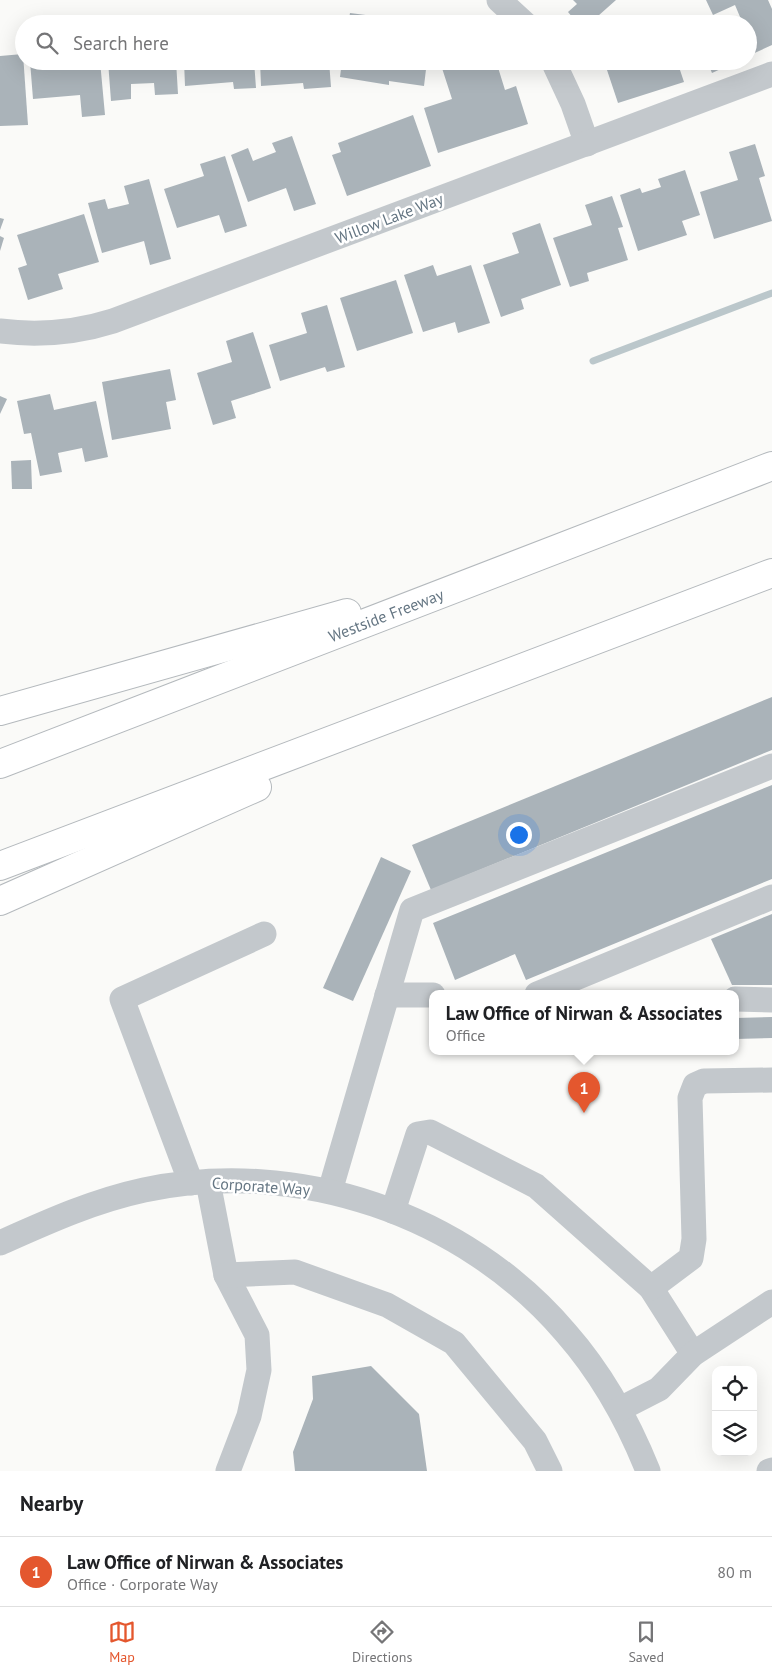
<!DOCTYPE html>
<meta charset="utf-8">
<style>
:root{--surface:#fff;--page:#f2f2f2;--text:#202124;--muted:#757577;--line:#e0e0e0;--accent:#e4572e}
body{margin:0;font-family:"PT Sans",sans-serif;background:var(--page);color:var(--text)}
.controls{position:absolute;right:15px;bottom:15px;display:grid;overflow:hidden;border-radius:10px;box-shadow:0 5px 20px #0002}
.controls button{width:45px;height:45px;display:grid;place-items:center;padding:0;border:0;border-bottom:1px solid var(--line);background:var(--surface);color:var(--text);font:25px sans-serif}
.you{position:absolute;left:518px;top:834px;width:18px;height:18px;margin:-12px;border:4px solid #fff;border-radius:50%;background:#1a73e8;box-shadow:0 0 0 8px #1a73e833}
.badge{display:grid;place-items:center;width:32px;height:32px;border-radius:50%;background:var(--accent);color:#fff;font-size:16px;font-weight:700}
.pin{position:absolute;translate:-50% -41px;filter:drop-shadow(0 1px 2px #0008)}
.pin::after{content:'';position:absolute;top:26px;width:18px;height:15px;background:inherit;clip-path:polygon(0 0,100% 0,50% 100%)}
.popup{position:absolute;left:429px;top:990px;width:310px;height:65px;box-sizing:border-box;display:grid;place-content:center;border-radius:10px;background:var(--surface);filter:drop-shadow(0 1px 4px #0005);font-size:16px;white-space:nowrap;color:var(--muted)}
.popup b{font-size:19px;color:var(--text)}
.popup::after{content:'';position:absolute;left:50%;top:100%;margin-left:-10px;border:10px solid transparent;border-top-color:var(--surface)}
.list{margin:0;padding:0;list-style:none}
h2{display:flex;justify-content:space-between;align-items:center;height:65px;margin:0;padding:0 20px;font-size:21px}
h2 small{font-size:16px;font-weight:400;color:var(--muted)}
.list li{display:grid;grid-template-columns:32px 1fr auto;gap:15px;align-items:center;box-sizing:border-box;height:70px;padding:0 20px;border-top:1px solid var(--line)}
.list b{display:block;font-size:19px;white-space:nowrap}
.list p{margin:0;font-size:16px;white-space:nowrap;color:var(--muted)}
.list em{font-size:16px;font-style:normal;color:var(--muted)}
.icon{flex:none;width:28px;height:28px;fill:none;stroke:currentColor;stroke-width:2;stroke-linecap:round;stroke-linejoin:round}
.map{position:relative;flex:none;width:772px;height:1471px;overflow:hidden}
.search{position:absolute;background:var(--surface);box-shadow:0 5px 20px #0002;left:15px;right:15px;top:15px;height:55px;display:flex;align-items:center;gap:12px;box-sizing:border-box;padding:0 18px;border-radius:28px;color:var(--muted);font-size:19px}
.sheet{height:135px;background:var(--surface)}
nav{display:flex;justify-content:space-around;align-items:center;box-sizing:border-box;height:70px;border-top:1px solid var(--line);background:var(--surface);font-size:14px;color:var(--muted)}
nav a{display:grid;justify-items:center;gap:2px}
nav .on{color:var(--accent)}
.map>svg:first-child{display:block}
.lines{fill:none;stroke-linecap:round;stroke-linejoin:round}
.stream{stroke:#bbc7cb;stroke-width:7}
.building{fill:#aab3b9}
.highway-casing{stroke:#b4b9bd;stroke-width:30}
.minor{stroke:#c3c8cc;stroke-width:25}
.highway{stroke:#fff;stroke-width:28}
.labels{text-anchor:middle;dominant-baseline:central;stroke-width:5;stroke-linejoin:round;paint-order:stroke}
.street-label{font-size:16px;fill:#657683;stroke:#fff}
</style>
<div class="map">
<svg width="772" height="1471" viewBox="0 0 772 1471">
<rect width="100%" height="100%" fill="#fafaf8"/>
<g class="lines">
<polyline class="stream" points="593,361 772,293"/>
</g>
<g class="building">
<polygon points="573,0 616,0 589,24 578,24 568,12 577,4"/>
<polygon points="706,0 768,0 772,9 772,45 748,56 748,24 743,24 735,5 713,15"/>
<polygon points="350,13 381,17 379,24 348,24"/>
<polygon points="327,16 327,24 298,24 298,18"/>
<polygon points="23,54 28,125 0,126 0,56"/>
<polygon points="30,61 100,61 105,115 82,117 80,95 33,99"/>
<polygon points="108,61 176,61 178,94 155,95 154,83 131,84 131,99 111,101"/>
<polygon points="184,61 254,61 256,88 234,89 233,82 185,86"/>
<polygon points="260,61 329,61 331,87 304,89 303,83 261,86"/>
<polygon points="342,61 427,61 424,86 389,81 389,85 340,77"/>
<polygon points="454,61 496,61 505,90 516,86 528,124 438,153 424,108 452,99 441,65"/>
<polygon points="604,61 694,61 694,62 679,67 684,82 618,103"/>
<polygon points="707,61 738,61 712,73"/>
<polygon points="413,115 431,166 347,196 332,155 341,152 338,143"/>
<polygon points="292,136 316,204 294,211 286,188 248,202 231,155 248,148 253,161 276,152 272,143"/>
<polygon points="755,144 765,176 759,178 772,221 714,239 700,192 738,180 729,152"/>
<polygon points="225,156 247,226 225,233 219,215 177,228 164,189 204,176 200,164"/>
<polygon points="685,170 700,215 682,221 687,235 638,251 620,195 640,188 642,193 661,187 658,179"/>
<polygon points="149,179 171,259 150,265 144,241 102,253 88,203 105,199 108,209 129,204 124,186"/>
<polygon points="612,196 623,227 618,228 628,260 587,273 589,281 570,287 553,238 592,225 585,205"/>
<polygon points="84,214 99,262 58,274 63,289 28,300 18,268 27,265 17,235"/>
<polygon points="0,218 4,219 0,230"/>
<polygon points="540,223 561,285 521,299 524,309 501,317 483,265 519,253 512,233"/>
<polygon points="0,236 4,238 0,251"/>
<polygon points="433,265 437,276 471,265 490,323 458,333 455,322 423,332 404,275"/>
<polygon points="396,280 413,333 357,351 340,298"/>
<polygon points="327,305 345,367 327,372 325,367 280,381 269,345 307,333 301,313"/>
<polygon points="253,332 271,388 231,401 236,418 213,425 197,373 232,362 226,341"/>
<polygon points="170,369 176,400 166,402 171,429 112,440 102,382"/>
<polygon points="50,394 54,410 96,401 108,457 85,462 82,448 58,453 62,472 40,476 31,433 24,434 17,401"/>
<polygon points="0,396 7,399 0,414"/>
<polygon points="31,460 32,489 12,489 11,461"/>
<polygon points="772,697 772,750 431,890 412,845"/>
<polygon points="772,785 772,879 526,980 515,954 455,980 433,923"/>
<polygon points="381,857 411,871 353,1001 323,988"/>
<polygon points="772,914 772,985 732,985 711,939"/>
<polygon points="772,1017 772,1038 735,1039 735,1018"/>
<polygon points="371,1366 419,1414 427,1471 295,1471 293,1452 313,1399 312,1376"/>
</g>
<g class="lines">
<g class="highway-casing">
<g id="highway">
<polyline points="0,711 347,613"/>
<polyline points="0,764 772,466"/>
<polyline points="0,866 772,573"/>
<polyline points="0,901 257,787"/>
</g>
</g>
<g class="minor">
<polyline points="499,0 525,24"/>
<polyline points="553,61 573,104 587,144"/>
<path d="M0,331c40,5 75,2 113,-10l659,-247"/>
<polyline points="537,994 772,897"/>
<polyline points="387,995 433,995"/>
<polyline points="735,999 772,1000"/>
<polyline points="208,1182 226,1275 257,1335 259,1370 249,1416 228,1471"/>
<polyline points="191,1183 122,999 264,934"/>
<polyline points="330,1191 412,910 772,766"/>
<polyline points="393,1211 418,1134 430,1132 536,1186 651,1288 693,1354"/>
<path d="M0,1243c47,-21 93,-42 144,-53 153,-33 321,24 422,143 36,41 62,88 82,138"/>
<polyline points="226,1275 295,1272 387,1305 454,1343 535,1441 550,1471"/>
<polyline points="651,1288 691,1258 694,1239 690,1098 695,1085 704,1081 772,1080"/>
<polyline points="620,1409 659,1389 693,1354 772,1302"/>
<polyline points="769,1471 772,1470"/>
</g>
<use href="#highway" class="highway"/>
</g>
<g class="labels">
<g class="street-label">
<text transform="translate(389 218) rotate(-21)">Willow Lake Way</text>
<text transform="translate(386 615) rotate(-21)">Westside Freeway</text>
<text transform="translate(261 1186) rotate(4)">Corporate Way</text>
</g>
</g>
</svg>
<div class="controls">
<button><svg class="icon" aria-label="locate" viewBox="0 0 24 24"><circle cx="12" cy="12" r="6"/><path d="M12 2v4M12 18v4M2 12h4M18 12h4"/></svg></button>
<button><svg class="icon" aria-label="layers" viewBox="0 0 24 24"><path d="M12 4l9 5-9 5-9-5zM3 14l9 5 9-5"/></svg></button>
</div>
<div class="you"></div>
<div class="pin badge" style="left:584px;top:1113px">1</div>
<div class="popup"><b>Law Office of Nirwan &amp; Associates</b>Office</div>
<div class="search"><svg class="icon" aria-label="search" viewBox="0 0 24 24"><circle cx="10" cy="10" r="6"/><path d="M15 15l6 6"/></svg>Search here</div>
</div>
<section class="sheet">
<h2>Nearby<small></small></h2>
<ul class="list">
<li><span class="badge">1</span><div><b>Law Office of Nirwan &amp; Associates</b><p>Office · Corporate Way</p></div><em>80 m</em></li>
</ul>
</section>
<nav>
<a class="on"><svg class="icon" aria-label="map" viewBox="0 0 24 24"><path d="M3 6l6-2 6 2 6-2v14l-6 2-6-2-6 2zM9 4v14M15 6v14"/></svg>Map</a>
<a><svg class="icon" aria-label="directions" viewBox="0 0 24 24"><path d="M12 3l9 9-9 9-9-9zM9 14v-3h6M13 9l2 2-2 2"/></svg>Directions</a>
<a><svg class="icon" aria-label="saved" viewBox="0 0 24 24"><path d="M7 4h10v16l-5-4-5 4z"/></svg>Saved</a>
</nav>
